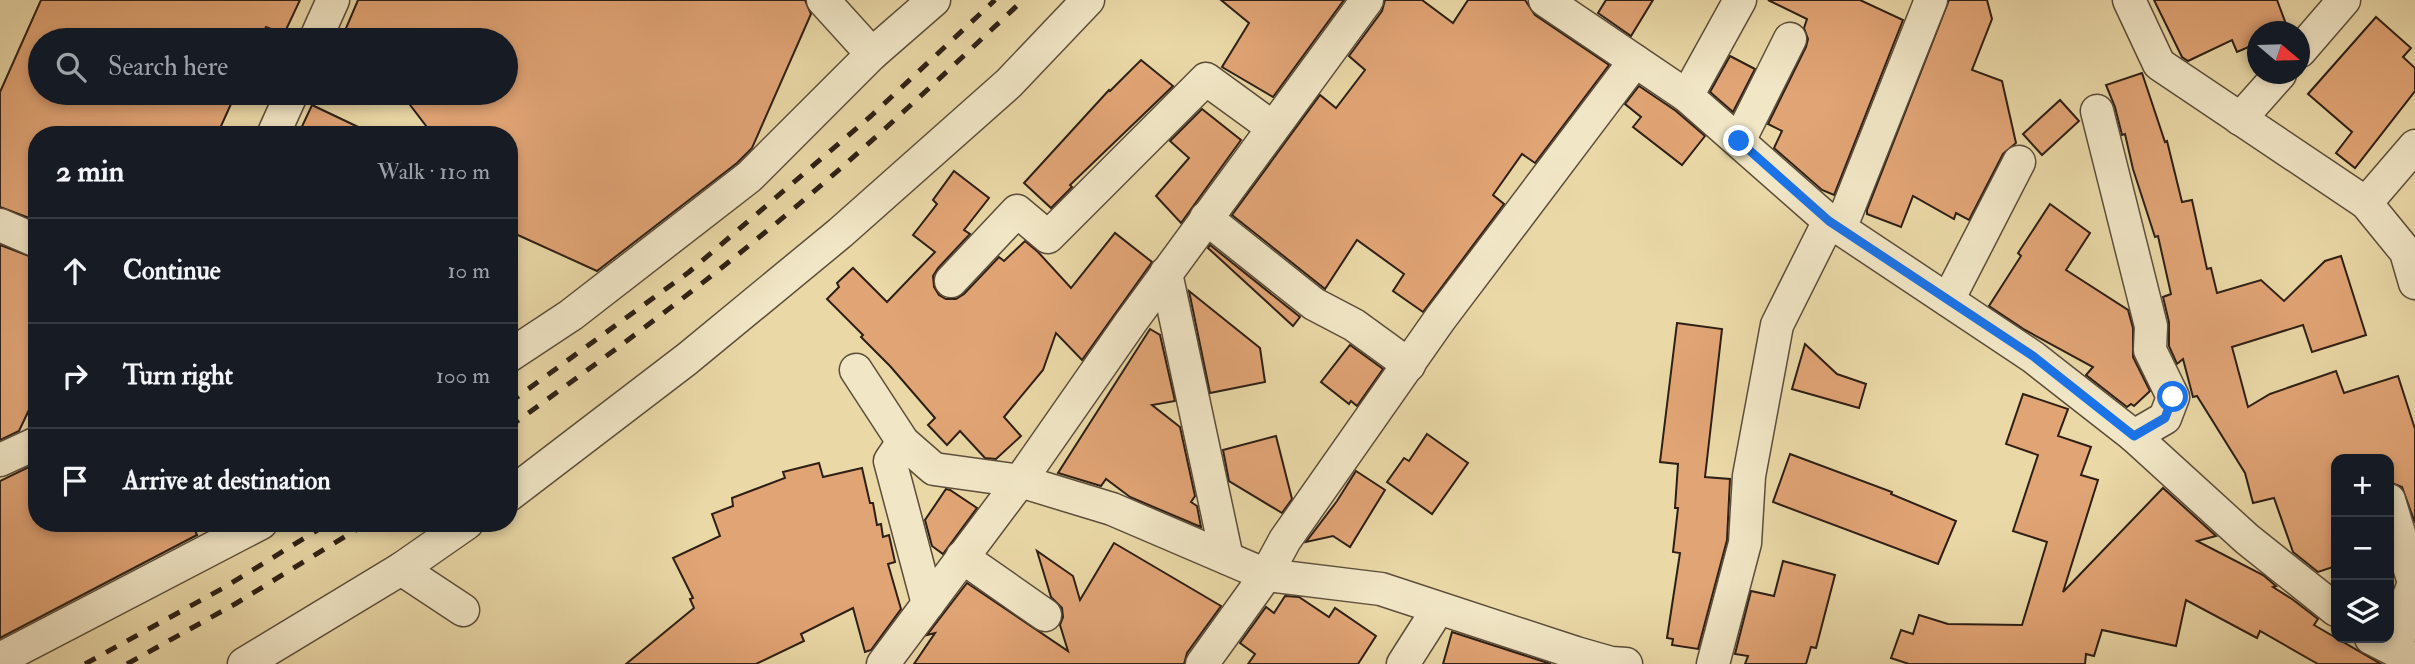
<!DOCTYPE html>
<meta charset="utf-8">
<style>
:root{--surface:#171b24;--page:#242831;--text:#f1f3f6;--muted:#9ea1a6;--line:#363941}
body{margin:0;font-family:"IM FELL Double Pica",serif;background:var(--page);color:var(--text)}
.controls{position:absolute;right:21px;bottom:21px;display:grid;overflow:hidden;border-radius:14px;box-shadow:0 4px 10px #0003}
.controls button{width:63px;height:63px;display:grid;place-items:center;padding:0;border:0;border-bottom:2px solid var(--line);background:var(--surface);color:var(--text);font:35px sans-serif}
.compass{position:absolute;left:2247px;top:21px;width:63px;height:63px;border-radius:50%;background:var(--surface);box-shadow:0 4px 10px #0003;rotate:109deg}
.stop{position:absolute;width:21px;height:21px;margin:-16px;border:5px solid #1a73e8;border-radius:50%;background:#fff}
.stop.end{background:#1a73e8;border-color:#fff;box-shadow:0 2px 7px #0008}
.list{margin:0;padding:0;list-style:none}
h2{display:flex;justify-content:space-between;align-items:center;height:91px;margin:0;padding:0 28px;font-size:30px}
h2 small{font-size:23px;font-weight:400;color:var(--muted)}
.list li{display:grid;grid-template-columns:46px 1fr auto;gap:21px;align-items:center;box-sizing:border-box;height:105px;padding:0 28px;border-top:2px solid var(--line)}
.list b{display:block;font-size:26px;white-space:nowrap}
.list em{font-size:23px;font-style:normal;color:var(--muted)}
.icon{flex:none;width:38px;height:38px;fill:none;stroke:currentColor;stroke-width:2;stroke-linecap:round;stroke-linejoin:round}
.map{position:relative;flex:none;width:2415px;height:664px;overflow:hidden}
.search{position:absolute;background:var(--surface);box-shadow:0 4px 10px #0003;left:28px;top:28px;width:490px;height:77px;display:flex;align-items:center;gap:18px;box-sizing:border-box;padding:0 24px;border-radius:38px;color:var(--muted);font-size:26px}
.panel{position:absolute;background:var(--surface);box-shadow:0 4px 10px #0003;left:28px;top:126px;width:490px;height:406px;border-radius:28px}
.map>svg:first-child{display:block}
.building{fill:#e1a475;stroke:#2d1f15;stroke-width:2}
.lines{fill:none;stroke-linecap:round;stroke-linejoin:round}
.minor-casing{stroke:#5c4d3a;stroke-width:35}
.minor{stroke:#f1e6c6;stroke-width:32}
.rail{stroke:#2d1f15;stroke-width:5;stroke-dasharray:12 12;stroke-linecap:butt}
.route{stroke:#1a73e8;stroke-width:9}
</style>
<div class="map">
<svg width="2415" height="664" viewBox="0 0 2415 664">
<rect width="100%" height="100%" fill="#ead8a7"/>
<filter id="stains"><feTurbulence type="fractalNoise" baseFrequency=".00286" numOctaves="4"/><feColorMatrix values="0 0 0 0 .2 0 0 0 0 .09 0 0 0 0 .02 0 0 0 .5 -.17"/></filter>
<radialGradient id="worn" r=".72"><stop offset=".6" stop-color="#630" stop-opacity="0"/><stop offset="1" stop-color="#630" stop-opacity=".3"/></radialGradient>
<g class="building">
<polygon points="41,0 300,0 284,34 266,27 260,40 40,40 40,93 236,93 217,135 37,135 37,221 0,207 0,92"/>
<polygon points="358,0 805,0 811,14 752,148 737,163 597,271 509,231 509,135 433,135 401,93 506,93 506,40 341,40"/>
<polygon points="1221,0 1344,0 1273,97 1222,67 1249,23"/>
<polygon points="1385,0 1422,0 1453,23 1468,0 1525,0 1535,15 1609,65 1535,163 1522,154 1493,195 1504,204 1423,312 1393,291 1404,274 1357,240 1325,289 1232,215 1320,95 1336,108 1365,70 1349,56 1382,11"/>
<polygon points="1606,0 1653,0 1631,36 1598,13"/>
<polygon points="1768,0 1860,0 1903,20 1834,195 1822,190 1774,148 1782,131 1768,124 1806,47 1808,39 1804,28 1807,19"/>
<polygon points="1949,0 1987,0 1992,19 1972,70 2002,81 2016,143 2003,154 1969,220 1956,213 1954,219 1913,196 1901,227 1867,214 1867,210"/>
<polygon points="2154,0 2277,0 2289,32 2258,32 2258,43 2237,52 2232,40 2188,61 2182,57"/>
<polygon points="2376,17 2411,48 2403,57 2415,68 2415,91 2355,168 2336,153 2352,132 2308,94"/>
<polygon points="1730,56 1755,69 1733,112 1710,92"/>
<polygon points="1141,60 1173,86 1070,185 1072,187 1051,208 1024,183 1109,90 1110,91"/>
<polygon points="2142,73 2165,142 2167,141 2182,202 2192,200 2207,269 2211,268 2217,293 2261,280 2284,301 2325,261 2341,256 2366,335 2312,352 2303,325 2232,347 2248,407 2270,394 2336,371 2344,393 2398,376 2415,429 2415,523 2402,487 2389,482 2389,459 2336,459 2336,566 2318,572 2293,552 2274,498 2253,503 2245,473 2197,396 2193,397 2183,359 2177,364 2169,346 2169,322 2163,297 2171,294 2158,236 2155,237 2133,169 2125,134 2122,135 2115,107 2106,85"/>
<polygon points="1639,86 1676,111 1705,136 1682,165 1633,127 1641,117 1625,104"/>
<polygon points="2060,100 2079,121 2042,155 2023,134"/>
<polygon points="312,105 375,135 298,135"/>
<polygon points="1202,109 1241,140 1181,223 1156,196 1189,158 1170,141"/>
<polygon points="954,171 989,198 964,230 970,234 938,268 933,276 934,287 939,295 946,299 956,299 964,294 999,257 1004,261 1025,241 1038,252 1071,288 1115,233 1152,262 1082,360 1056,333 1043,370 1004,417 1021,436 996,459 985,458 960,431 947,445 928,425 935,418 890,366 861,337 863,335 827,299 839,287 837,283 853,268 887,302 935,252 913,235 937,204 933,200"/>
<polygon points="2050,204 2090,233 2066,270 2128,310 2133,328 2133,357 2150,391 2134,406 2131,404 2127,407 2086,375 2093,367 2025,330 1989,306 2021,256 2018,253"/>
<polygon points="0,245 37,259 37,393 19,431 0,440"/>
<polygon points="1210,245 1300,317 1293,326 1208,248"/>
<polygon points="1189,291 1260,348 1265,382 1210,393"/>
<polygon points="1677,323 1722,329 1705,477 1730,479 1727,540 1698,649 1672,645 1673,639 1667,638 1680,553 1673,552 1678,508 1675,508 1678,464 1660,462"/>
<polygon points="1150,329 1160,335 1175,401 1152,405 1180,427 1195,496 1191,502 1197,506 1201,527 1130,497 1106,479 1101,486 1058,473"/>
<polygon points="1805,344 1837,374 1866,384 1859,408 1792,389"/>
<polygon points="1350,345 1383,369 1357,406 1351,401 1349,404 1321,382"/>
<polygon points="2023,394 2068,409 2058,436 2091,447 2081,475 2098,480 2063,592 2163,488 2216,536 2197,541 2263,575 2276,586 2273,587 2292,599 2318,619 2314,625 2381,664 2318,664 2260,631 2257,638 2186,600 2176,646 2102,630 2094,656 2086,654 2085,664 1909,664 1891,658 1901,630 1913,634 1919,615 1948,624 2022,625 2047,542 2013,531 2038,455 2006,444"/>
<polygon points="1427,434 1468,463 1432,514 1387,482 1404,458 1409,461"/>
<polygon points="1276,436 1292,499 1282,513 1229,481 1223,450"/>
<polygon points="1790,454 1892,492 1891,494 1956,521 1938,564 1773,502"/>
<polygon points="37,463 37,523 192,523 197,535 0,638 0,481"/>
<polygon points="819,463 823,477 862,468 870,503 873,503 877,525 881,524 883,537 889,535 895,562 888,564 901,609 871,650 865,652 853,608 801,634 804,641 756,664 626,664 694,608 690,599 693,598 673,558 720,536 712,514 733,506 732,498 785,478 783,472"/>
<polygon points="1356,471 1385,490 1350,547 1333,536 1306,542 1337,501"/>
<polygon points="946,489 950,490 977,508 943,554 932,546 925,520"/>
<polygon points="1114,543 1221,606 1187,653 1184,664 914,664 935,633 927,635 967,583 1068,651 1060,625 1063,617 1062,608 1051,597 1037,551 1073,576 1080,600"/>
<polygon points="1783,561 1835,575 1816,648 1811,647 1806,664 1745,664 1748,656 1735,654 1751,591 1774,596"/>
<polygon points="1285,596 1299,597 1329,617 1335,608 1376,636 1358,664 1248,664 1255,654 1240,643 1266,607 1274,613"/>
<polygon points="1452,632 1551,664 1443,664"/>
</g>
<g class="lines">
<g class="minor-casing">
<g id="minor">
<polyline points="823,0 872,54"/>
<polyline points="1545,0 1687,96 1829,221 2033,357 2134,436 2247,539 2336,610"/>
<polyline points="2129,0 2159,64 2366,203 2406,252 2415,283"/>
<polyline points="315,40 333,0"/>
<polyline points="2300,51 2344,0"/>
<polyline points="1687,96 1740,0"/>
<polyline points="2097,111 2151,326 2150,350 2173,397 2165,418 2134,436"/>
<polyline points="2240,119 2280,74"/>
<polyline points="273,135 292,93"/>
<polyline points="1739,141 1790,39"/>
<polyline points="2366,203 2415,146"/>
<polyline points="1206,218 1314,304 1354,325 1409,365"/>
<polyline points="0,225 37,241"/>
<polyline points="1840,229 1931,0"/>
<polyline points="1166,273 1227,558"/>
<polyline points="951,281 1017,211 1048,237 1206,79 1272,127"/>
<polyline points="1948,300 2019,162"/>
<polyline points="509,356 571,315 749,177 872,54 934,0"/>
<polyline points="856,370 903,442 934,469 1020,481 1112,509 1266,575 1381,589 1576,653 1611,663 1626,664"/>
<polyline points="903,442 890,461 928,604"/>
<polyline points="0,460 37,443"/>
<polyline points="509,495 687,359 840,233 1009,83 1088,0"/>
<polyline points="2389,500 2414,583 2400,620 2398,652"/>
<polyline points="962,557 1045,615"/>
<polyline points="401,569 463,610"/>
<polyline points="2371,638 2414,660"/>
<polyline points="0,659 261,523"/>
<polyline points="244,664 401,569 467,523"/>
<polyline points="883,664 1020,481 1131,322 1367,0"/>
<polyline points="1202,664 1266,575 1285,540 1440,319 1635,61"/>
<polyline points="1403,664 1438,609"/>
<polyline points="1713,664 1745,543 1749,476 1777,325 1829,221"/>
</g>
</g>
<use href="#minor" class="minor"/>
<g class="rail">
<polyline points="509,403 689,272 871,116 995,0"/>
<path d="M509,427c86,-62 172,-125 254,-193 90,-73 175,-154 260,-234"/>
<polyline points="85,664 225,587 329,523"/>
<polyline points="127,664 235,604 367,523"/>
</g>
</g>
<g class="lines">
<polyline class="route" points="1739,141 1829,221 2033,356 2134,436 2165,418 2173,397"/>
</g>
<rect width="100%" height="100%" filter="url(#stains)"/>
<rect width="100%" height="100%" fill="url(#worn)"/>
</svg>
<div class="controls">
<button>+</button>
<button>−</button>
<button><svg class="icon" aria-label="layers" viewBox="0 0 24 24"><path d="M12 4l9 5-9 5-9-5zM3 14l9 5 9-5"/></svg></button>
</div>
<svg class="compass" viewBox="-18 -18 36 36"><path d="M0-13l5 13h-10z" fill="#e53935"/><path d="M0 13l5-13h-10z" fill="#9ea1a6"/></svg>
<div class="stop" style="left:2173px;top:397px"></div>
<div class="stop end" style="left:1739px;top:141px"></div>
<div class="search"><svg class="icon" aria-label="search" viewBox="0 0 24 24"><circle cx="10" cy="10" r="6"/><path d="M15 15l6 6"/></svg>Search here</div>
<section class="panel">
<h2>2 min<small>Walk · 110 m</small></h2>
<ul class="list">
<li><svg class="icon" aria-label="ahead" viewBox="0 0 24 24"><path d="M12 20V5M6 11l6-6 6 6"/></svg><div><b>Continue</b></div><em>10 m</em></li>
<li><svg class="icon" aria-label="right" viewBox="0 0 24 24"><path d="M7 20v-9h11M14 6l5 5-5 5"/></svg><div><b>Turn right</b></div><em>100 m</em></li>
<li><svg class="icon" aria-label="arrive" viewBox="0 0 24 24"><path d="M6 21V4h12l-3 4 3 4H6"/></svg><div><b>Arrive at destination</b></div></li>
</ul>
</section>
</div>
